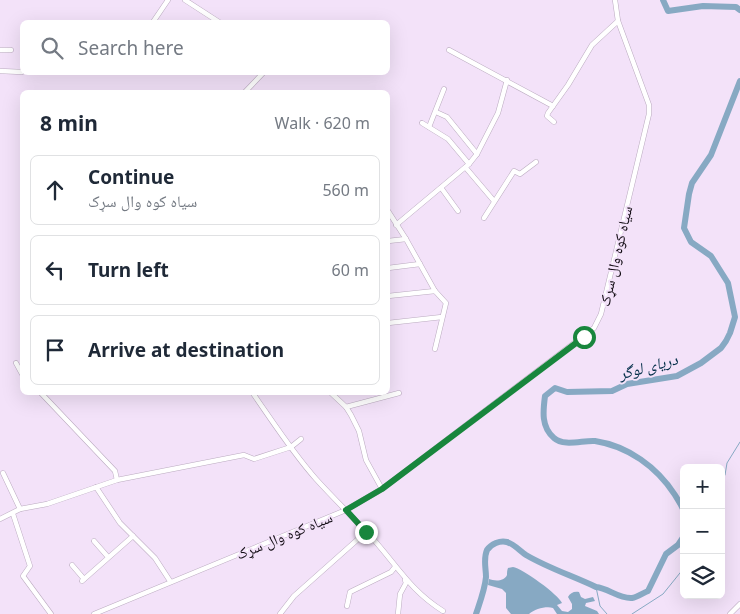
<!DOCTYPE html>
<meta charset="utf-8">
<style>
:root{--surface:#fff;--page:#f6f6f7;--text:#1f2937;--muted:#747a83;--line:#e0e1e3}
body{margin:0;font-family:"Noto Sans","Noto Naskh Arabic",sans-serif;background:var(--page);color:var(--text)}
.controls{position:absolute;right:15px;bottom:15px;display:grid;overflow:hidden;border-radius:8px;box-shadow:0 5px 20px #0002}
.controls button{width:45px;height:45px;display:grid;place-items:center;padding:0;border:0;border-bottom:1px solid var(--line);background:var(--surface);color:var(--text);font:25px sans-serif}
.stop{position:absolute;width:15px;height:15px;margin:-11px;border:4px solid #18863d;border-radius:50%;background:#fff}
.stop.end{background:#18863d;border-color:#fff;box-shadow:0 1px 5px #0008}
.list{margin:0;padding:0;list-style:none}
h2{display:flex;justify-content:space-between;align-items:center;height:65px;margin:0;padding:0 20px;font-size:21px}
h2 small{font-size:16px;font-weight:400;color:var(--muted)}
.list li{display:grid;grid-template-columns:32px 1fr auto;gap:15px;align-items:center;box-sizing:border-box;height:70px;margin:0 10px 10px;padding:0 10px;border:1px solid var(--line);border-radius:8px}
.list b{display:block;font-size:19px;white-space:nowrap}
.list p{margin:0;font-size:16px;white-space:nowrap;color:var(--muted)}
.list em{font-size:16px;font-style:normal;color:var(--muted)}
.icon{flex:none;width:28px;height:28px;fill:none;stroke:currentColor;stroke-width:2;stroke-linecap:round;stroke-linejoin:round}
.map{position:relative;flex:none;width:740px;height:614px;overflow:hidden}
.search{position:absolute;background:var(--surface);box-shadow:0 5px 20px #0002;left:20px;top:20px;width:370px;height:55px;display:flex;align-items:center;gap:12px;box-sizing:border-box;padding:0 18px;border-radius:8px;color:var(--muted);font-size:19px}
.panel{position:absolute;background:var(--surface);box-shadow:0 5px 20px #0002;left:20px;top:90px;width:370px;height:305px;border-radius:8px}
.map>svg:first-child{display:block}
.water{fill:#87a9c3}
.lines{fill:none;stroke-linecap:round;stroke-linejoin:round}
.stream{stroke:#87a9c3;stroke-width:1}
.river{stroke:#87a9c3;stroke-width:6}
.minor-casing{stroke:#bbabc0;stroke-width:5.5}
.minor{stroke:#fff;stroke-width:4.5}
.route{stroke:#18863d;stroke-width:6}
.labels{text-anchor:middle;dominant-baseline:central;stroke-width:4;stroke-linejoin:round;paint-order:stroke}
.street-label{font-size:15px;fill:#130d15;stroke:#f3e2f9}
.water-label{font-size:16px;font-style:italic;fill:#012d48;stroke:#f3e2f9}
</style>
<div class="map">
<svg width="740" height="614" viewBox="0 0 740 614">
<rect width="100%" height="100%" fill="#f3e2f9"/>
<path class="water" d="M513,567c9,1 46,28 49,36l-5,2 5,6 6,1 4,-3v-5l-4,-7c2,-4 6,-6 11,-5l2,5 4,2 8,-2 2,4 -9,2 -1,3 12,5 2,3h-42l-4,-6c-7,-2 -18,1 -24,6h-18l-5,-6v-15l-4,-4 -14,-4 1,-6c5,2 15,3 18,-4 0,-2 0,-5 1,-7z"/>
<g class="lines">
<g class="stream">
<polyline points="721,481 725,475 727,463 740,442"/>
<polyline points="596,587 600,606 607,614"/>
<polyline points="632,614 663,594 684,568"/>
</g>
<g class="river">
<polyline points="663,0 668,11 703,6 736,7 740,10"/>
<path d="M684,512c-2,-7 -6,-12 -9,-17 -18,-28 -47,-49 -80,-54 -12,-1 -31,6 -41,-3 -13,-11 -11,-27 -9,-42l10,-8 12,4 45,-1 15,-7 50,-8 24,-13 20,-15 5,-7 4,-8 5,-16 -7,-34 -17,-27 -20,-14 -7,-14 5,-34 3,-11 19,-28 29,-74"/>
<path d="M476,614c4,-12 9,-25 10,-37 0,-9 -3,-18 1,-27 4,-6 13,-10 20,-8 7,2 13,9 19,13 22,13 47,21 70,32 12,1 23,12 36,11 5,-1 11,-5 16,-7l18,-37 12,-9 6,-9"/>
</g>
<g class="minor-casing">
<g id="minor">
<polyline points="185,0 219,22"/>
<polyline points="153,22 168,0"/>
<polyline points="0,50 11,50"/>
<polyline points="449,50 553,106"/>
<polyline points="0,71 22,72"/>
<polyline points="245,92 264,72"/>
<polyline points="436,112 447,117 477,154"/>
<polyline points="554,122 547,116 548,113 568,85 592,45 618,21"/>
<polyline points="422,123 448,139 469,164"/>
<polyline points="429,127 444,89"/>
<polyline points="466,168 494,201"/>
<polyline points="442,189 458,211"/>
<polyline points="388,211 406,239 435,291 446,303 435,349"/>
<polyline points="484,218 514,171 520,174 536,162"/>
<polyline points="396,225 469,164 477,154 498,113 507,80"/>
<polyline points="388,241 406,239"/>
<polyline points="388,268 420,264"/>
<polyline points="388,296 435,291"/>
<polyline points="388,323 442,317"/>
<polyline points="16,363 22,374"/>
<path d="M252,392c21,30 40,60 64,87 19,21 39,40 58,61 24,27 37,51 69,71"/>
<polyline points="330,392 346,407 351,415 359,431 366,460 382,489"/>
<polyline points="346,407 399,393"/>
<polyline points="3,473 20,509"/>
<polyline points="117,480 244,455 254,459 291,447 301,439"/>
<polyline points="96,487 120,523 155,558 170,581"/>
<polyline points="13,514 30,566 23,576 51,614"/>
<polyline points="0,519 20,509 47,504 117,480 115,471 40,392"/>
<polyline points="94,541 108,557"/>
<polyline points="72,565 84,579"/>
<polyline points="82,581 133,536"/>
<polyline points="347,606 350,592 391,572 395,567"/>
<polyline points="94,614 346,510 382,489 594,328 601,314 649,114 649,105 618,21 615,0"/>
<polyline points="280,614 294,596 366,532"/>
<polyline points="398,614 400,594 406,583 405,580"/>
<polyline points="730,614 740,604"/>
</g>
</g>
<use href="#minor" class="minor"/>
</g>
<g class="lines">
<polyline class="route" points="366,532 346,510 382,489 584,337"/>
</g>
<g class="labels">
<g class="street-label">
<text transform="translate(615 256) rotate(-77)">سیاه کوه وال سړک</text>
<text transform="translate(284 535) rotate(-22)">سیاه کوه وال سړک</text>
</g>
<g class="water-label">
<text transform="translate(648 366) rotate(-15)">دریای لوگر</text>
</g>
</g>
</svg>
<div class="controls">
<button>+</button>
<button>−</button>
<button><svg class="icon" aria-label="layers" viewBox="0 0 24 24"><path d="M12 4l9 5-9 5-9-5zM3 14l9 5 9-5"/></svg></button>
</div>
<div class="stop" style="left:584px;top:337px"></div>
<div class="stop end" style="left:366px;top:532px"></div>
<div class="search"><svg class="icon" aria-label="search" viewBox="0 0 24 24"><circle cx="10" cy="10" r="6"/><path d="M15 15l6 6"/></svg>Search here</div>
<section class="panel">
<h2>8 min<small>Walk · 620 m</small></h2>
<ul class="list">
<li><svg class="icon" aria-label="ahead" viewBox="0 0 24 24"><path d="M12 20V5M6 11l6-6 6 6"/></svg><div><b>Continue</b><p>سیاه کوه وال سړک</p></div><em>560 m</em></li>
<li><svg class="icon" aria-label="left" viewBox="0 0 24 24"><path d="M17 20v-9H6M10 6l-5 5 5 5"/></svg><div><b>Turn left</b></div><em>60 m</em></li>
<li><svg class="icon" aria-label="arrive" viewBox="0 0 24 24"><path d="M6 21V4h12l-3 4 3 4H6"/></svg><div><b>Arrive at destination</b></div></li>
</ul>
</section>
</div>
